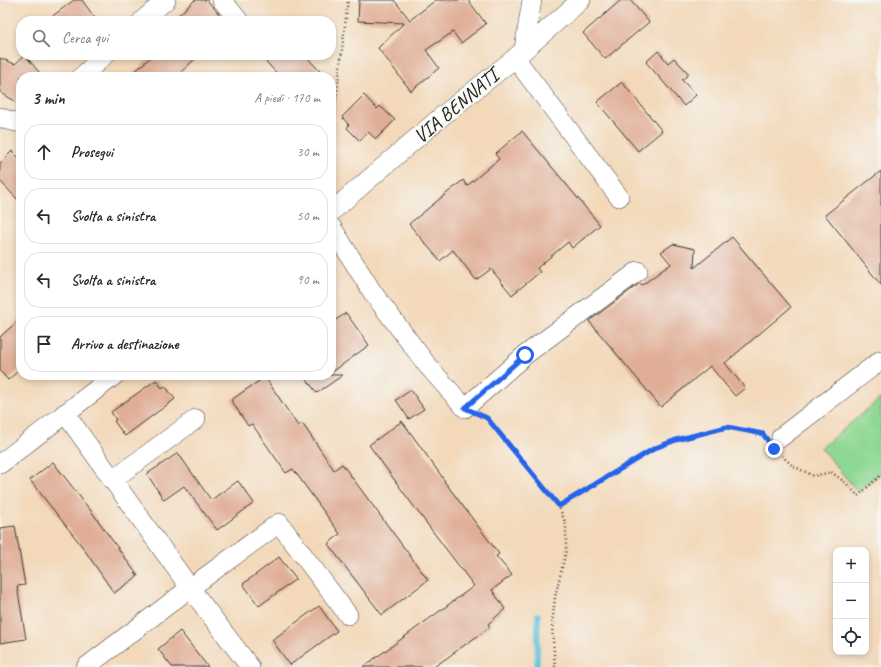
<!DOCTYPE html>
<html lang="it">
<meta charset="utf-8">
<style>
:root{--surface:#fff;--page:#f7f7f7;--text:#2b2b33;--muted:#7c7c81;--line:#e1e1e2}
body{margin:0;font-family:Caveat,sans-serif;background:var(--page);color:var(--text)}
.controls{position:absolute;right:12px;bottom:12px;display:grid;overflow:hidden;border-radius:8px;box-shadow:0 2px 6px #0003}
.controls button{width:36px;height:36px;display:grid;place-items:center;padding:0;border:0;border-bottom:1px solid var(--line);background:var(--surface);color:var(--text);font:20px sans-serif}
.stop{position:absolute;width:12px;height:12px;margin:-9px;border:3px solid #2563eb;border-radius:50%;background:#fff}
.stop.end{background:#2563eb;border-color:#fff;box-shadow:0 1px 4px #0008}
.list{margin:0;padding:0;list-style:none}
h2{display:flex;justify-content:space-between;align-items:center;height:52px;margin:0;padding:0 16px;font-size:17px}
h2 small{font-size:13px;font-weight:400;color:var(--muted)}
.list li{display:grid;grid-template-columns:26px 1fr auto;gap:12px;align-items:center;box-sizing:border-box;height:56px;margin:0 8px 8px;padding:0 8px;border:1px solid var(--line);border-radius:16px}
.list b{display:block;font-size:15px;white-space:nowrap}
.list em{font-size:13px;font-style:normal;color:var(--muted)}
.icon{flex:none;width:22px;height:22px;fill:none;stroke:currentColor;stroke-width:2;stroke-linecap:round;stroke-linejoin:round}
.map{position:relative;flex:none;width:881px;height:667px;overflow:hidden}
.search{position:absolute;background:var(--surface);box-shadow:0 2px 6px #0003;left:16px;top:16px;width:320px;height:44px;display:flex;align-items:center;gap:10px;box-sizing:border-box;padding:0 14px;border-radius:16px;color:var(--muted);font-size:15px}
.panel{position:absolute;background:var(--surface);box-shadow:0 2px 6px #0003;left:16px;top:72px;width:320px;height:308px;border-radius:16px}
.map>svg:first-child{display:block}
.green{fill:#8fd893;stroke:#567a58}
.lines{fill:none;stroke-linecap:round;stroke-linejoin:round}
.stream{stroke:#5dc2da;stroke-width:5.5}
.building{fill:#e0ae96}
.minor-casing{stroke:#3c3834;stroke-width:20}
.path{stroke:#3c3834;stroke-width:2.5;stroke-dasharray:1 3;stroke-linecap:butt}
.minor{stroke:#fff;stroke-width:19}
.route{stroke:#2563eb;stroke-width:5}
.labels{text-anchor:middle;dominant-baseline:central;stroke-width:3;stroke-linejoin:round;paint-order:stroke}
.street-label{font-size:20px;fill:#1c1c1c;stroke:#f6f6f2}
</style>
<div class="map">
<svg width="881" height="667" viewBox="0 0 881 667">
<rect width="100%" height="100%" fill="#f6f6f2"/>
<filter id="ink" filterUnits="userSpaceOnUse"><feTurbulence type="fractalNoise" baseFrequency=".025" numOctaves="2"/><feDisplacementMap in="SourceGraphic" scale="8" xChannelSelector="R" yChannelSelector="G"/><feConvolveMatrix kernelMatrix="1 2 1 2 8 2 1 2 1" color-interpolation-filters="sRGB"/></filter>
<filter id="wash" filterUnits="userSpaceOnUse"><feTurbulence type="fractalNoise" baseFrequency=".012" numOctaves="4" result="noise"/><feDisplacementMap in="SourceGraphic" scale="16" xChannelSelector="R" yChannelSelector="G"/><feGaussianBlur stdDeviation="0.9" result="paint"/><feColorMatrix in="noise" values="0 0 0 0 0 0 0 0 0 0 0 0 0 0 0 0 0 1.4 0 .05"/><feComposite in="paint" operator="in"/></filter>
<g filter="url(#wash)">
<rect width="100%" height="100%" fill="#f3d9ba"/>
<polygon class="green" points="881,398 881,472 858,492 821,448"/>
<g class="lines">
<polyline class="stream" points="537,667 538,615"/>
</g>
<g id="blocks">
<g class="building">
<polygon points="74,0 82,0 97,21 46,21"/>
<polygon points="195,0 207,0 225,21 172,21"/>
<polygon points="359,0 394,0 410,20 436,0 468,0 486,24 461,43 453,32 426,50 439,68 411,91 378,48 404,23 358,21"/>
<polygon points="621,0 630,0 649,22 605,59 583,33"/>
<polygon points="658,51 668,63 674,58 689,74 682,80 696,95 684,106 646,62"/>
<polygon points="25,55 43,77 21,77 21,105 0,92 0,58 15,64"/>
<polygon points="153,55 199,55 176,77 129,77"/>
<polygon points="260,55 305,55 325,77 280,77"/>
<polygon points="622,82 662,131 638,151 597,102"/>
<polygon points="364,95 377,109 380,106 395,120 376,139 368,132 360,141 347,128 349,125 342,117"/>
<polygon points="522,131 600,225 572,248 568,242 537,268 540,272 512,295 491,269 476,280 453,250 440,261 409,224 463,180 467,186 499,159 495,154"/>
<polygon points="12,151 21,160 21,203 0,181 0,163"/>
<polygon points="881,171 881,285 825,215"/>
<polygon points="732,237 791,307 725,363 745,388 735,396 710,366 661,407 589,321 640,283 642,285 671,264 661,252 673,244 695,249 694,268"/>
<polygon points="346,313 369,345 331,373 331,323"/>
<polygon points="21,318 21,368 8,380 0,371 0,337"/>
<polygon points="303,375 343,375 317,393"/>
<polygon points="265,377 298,426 302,423 334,470 342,464 428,580 382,615 328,544 340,534 293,469 286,473 252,424 248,426 231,400"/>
<polygon points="156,380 162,388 165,386 175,399 125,436 114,421 116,420 111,412"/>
<polygon points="411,390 424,409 409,419 396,400"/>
<polygon points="402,421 445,481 444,481 499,554 496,556 512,575 492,590 505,609 488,624 490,627 434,667 363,667 474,586 412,504 369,445"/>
<polygon points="178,453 211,500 238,481 254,503 217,530 184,486 164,500 147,474"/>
<polygon points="53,462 94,515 138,576 114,593 81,545 30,480"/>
<polygon points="15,526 25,585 17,586 26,639 0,643 0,528"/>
<polygon points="279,557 296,579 259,606 243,584"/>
<polygon points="319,606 337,631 290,665 272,640"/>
<polygon points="180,631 208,667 172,667 158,649"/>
</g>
</g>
</g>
<g filter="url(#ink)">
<use href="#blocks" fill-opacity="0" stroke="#3c3834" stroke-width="1"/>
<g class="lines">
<g class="minor-casing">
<g id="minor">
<polyline points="222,0 239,21"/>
<polyline points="142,21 166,0"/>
<polyline points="524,49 532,0"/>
<polyline points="515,58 619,197"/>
<polyline points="81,77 105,55"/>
<polyline points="0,117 7,120 21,123"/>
<polyline points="331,212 441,117 515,58 581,0"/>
<polyline points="331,226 373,293 427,365 465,408 525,355 638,271"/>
<polyline points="65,413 190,588 250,667"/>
<polyline points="781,437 881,360"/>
<polyline points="0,464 115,375"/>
<polyline points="112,480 196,419"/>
<polyline points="86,667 190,588 279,523 348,615"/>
</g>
</g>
<g class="path">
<polyline points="331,142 348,0"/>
<polyline points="484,416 487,418 559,506 566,525 566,551 555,597 552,625 555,667"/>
<polyline points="782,456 793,466 814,476 831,472 846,483 858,496 881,475"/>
<polyline points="559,506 655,448 676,440 727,427 764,434"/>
</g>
<use href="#minor" class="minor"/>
</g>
</g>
<g class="lines" filter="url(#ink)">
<polyline class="route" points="525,355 465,408 487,418 559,506 655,448 676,440 727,427 763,434 774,449"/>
</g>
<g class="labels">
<g class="street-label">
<text transform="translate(456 106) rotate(-40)">VIA BENNATI</text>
</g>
</g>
</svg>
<div class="controls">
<button>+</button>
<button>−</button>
<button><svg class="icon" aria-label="locate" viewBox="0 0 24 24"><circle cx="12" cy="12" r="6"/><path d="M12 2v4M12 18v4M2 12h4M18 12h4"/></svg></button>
</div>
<div class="stop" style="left:525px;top:355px"></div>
<div class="stop end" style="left:774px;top:449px"></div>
<div class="search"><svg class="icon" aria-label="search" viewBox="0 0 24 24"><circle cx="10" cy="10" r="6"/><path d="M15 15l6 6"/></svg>Cerca qui</div>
<section class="panel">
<h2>3 min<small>A piedi · 170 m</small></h2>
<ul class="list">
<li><svg class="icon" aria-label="ahead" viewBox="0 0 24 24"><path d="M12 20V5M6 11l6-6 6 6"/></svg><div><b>Prosegui</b></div><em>30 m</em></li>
<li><svg class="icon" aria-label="left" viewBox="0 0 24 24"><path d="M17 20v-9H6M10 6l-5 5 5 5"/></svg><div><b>Svolta a sinistra</b></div><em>50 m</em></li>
<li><svg class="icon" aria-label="left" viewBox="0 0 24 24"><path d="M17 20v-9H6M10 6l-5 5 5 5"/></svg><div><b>Svolta a sinistra</b></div><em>90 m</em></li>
<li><svg class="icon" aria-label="arrive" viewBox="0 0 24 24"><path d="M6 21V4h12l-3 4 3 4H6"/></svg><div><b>Arrivo a destinazione</b></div></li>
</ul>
</section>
</div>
